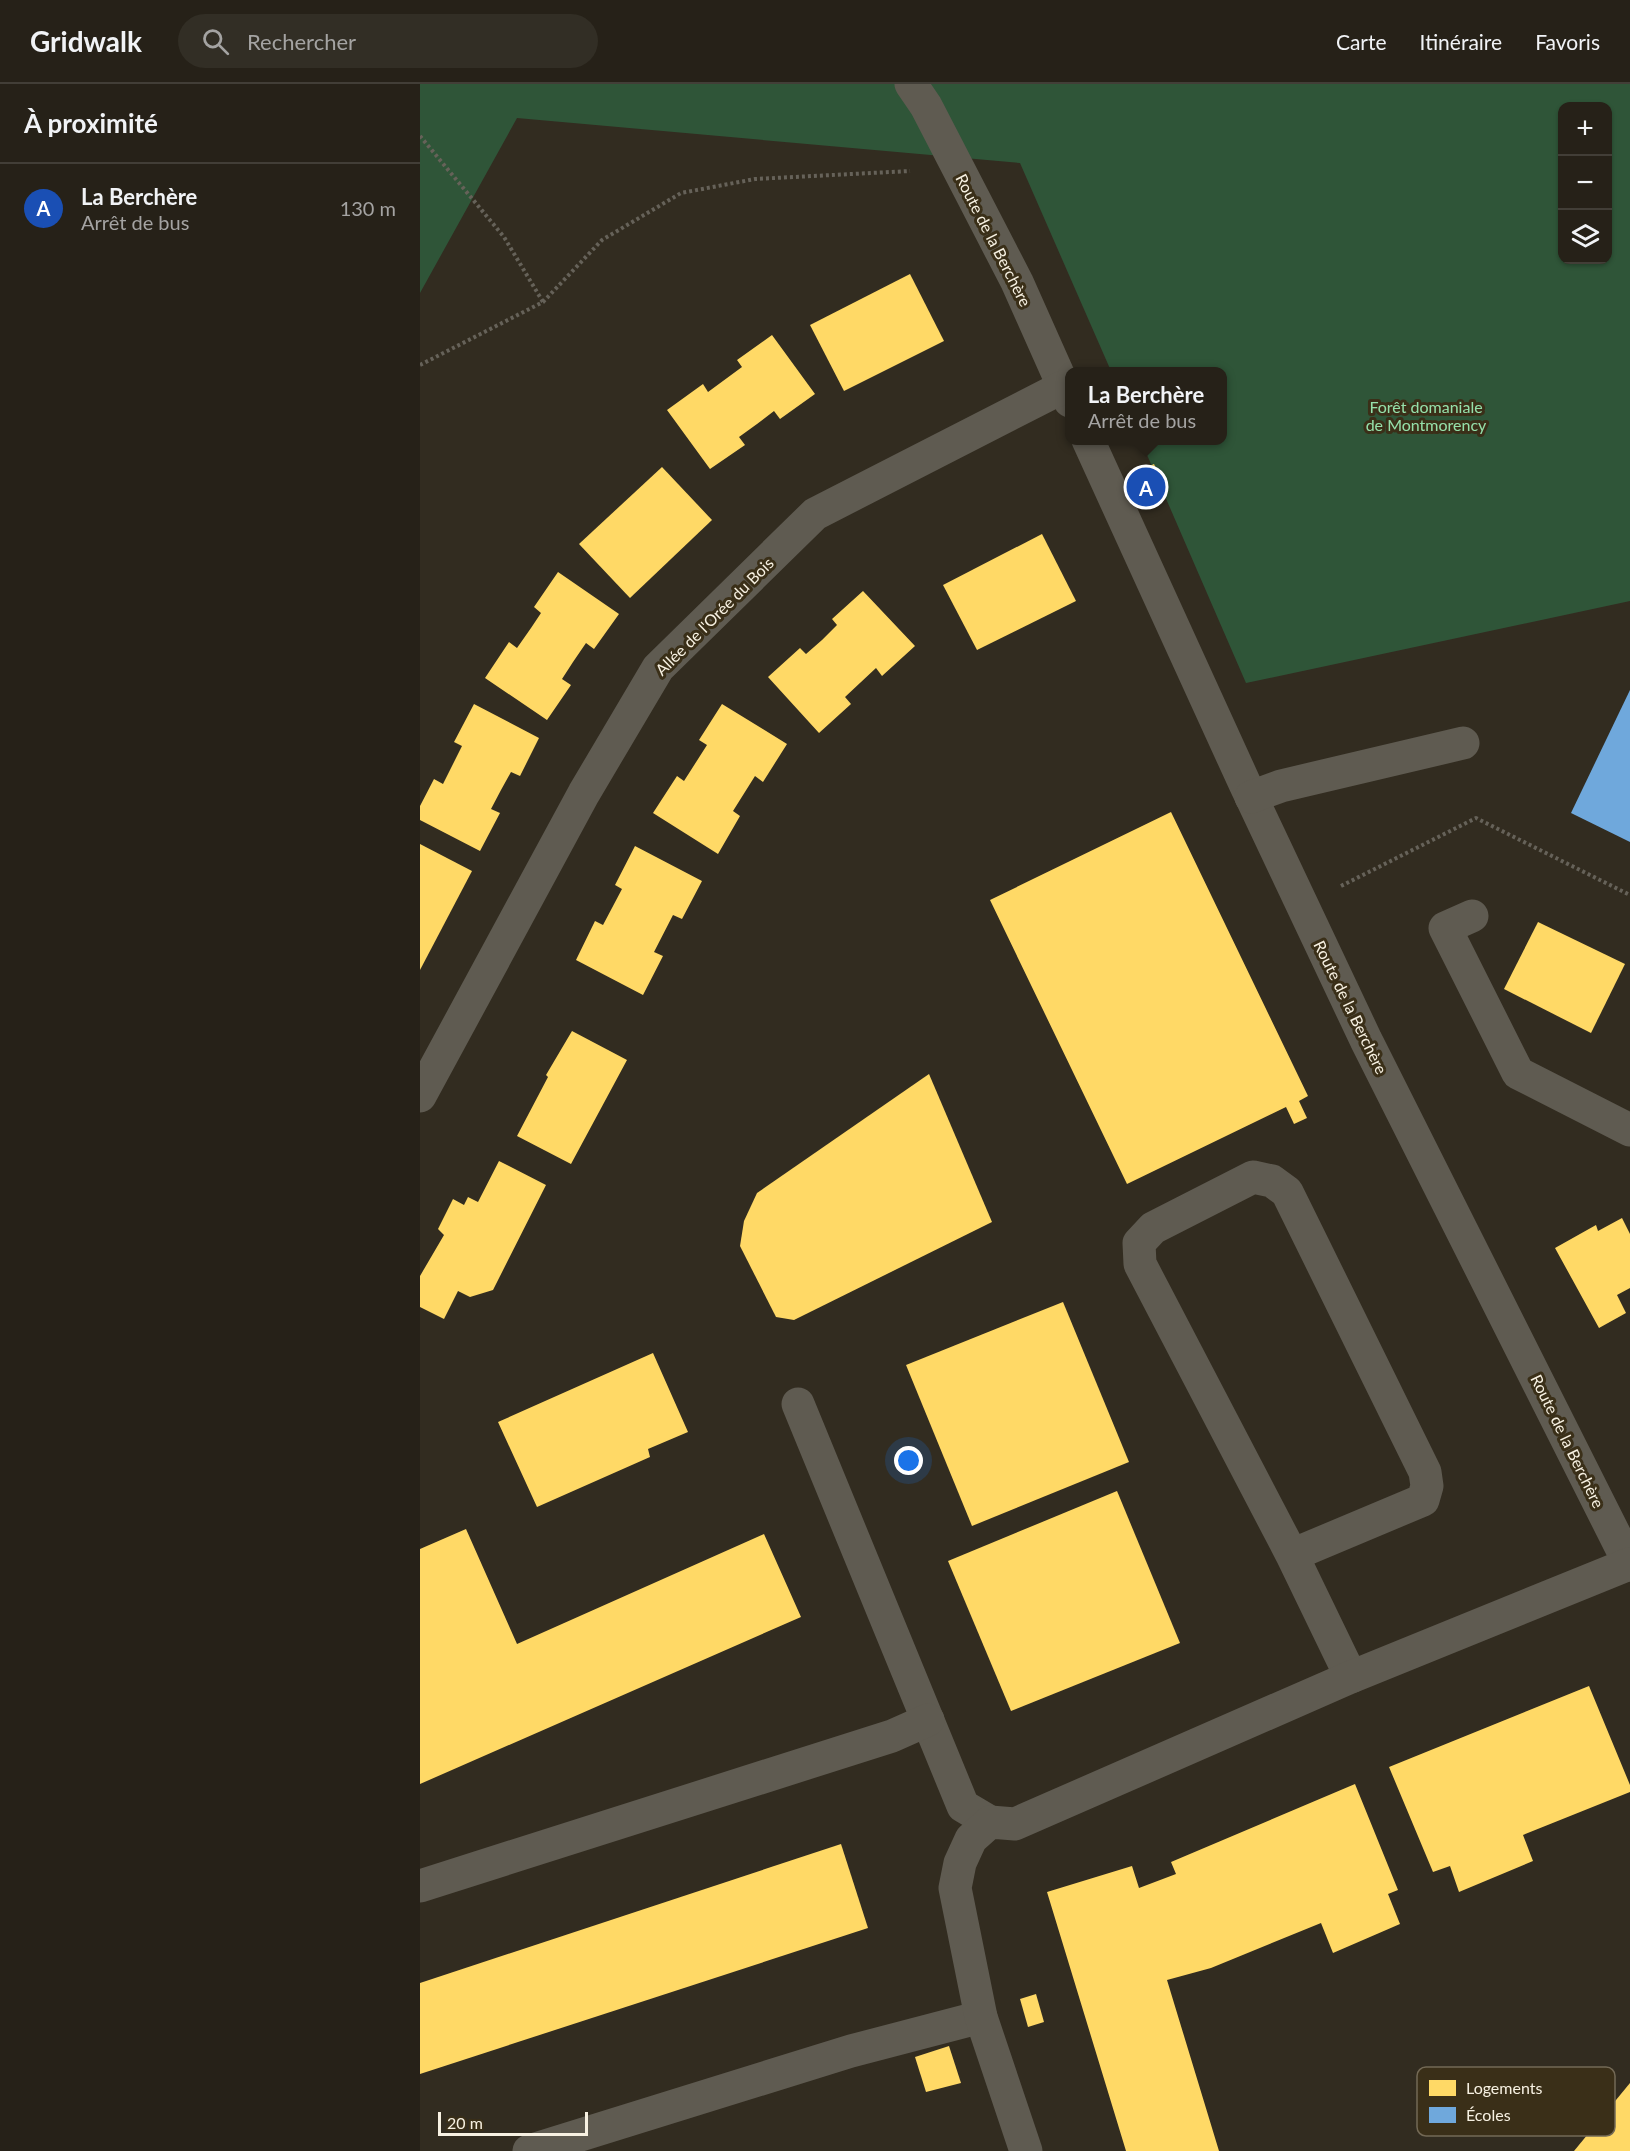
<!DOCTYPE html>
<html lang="fr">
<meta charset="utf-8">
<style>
:root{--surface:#262118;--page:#322e25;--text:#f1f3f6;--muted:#a4a3a2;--line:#423e37;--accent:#1a73e8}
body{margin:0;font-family:Lato,sans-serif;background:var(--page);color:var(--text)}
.controls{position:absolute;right:18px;top:18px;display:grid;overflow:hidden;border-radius:12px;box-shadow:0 2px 4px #0004}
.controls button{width:54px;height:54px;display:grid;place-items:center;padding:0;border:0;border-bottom:2px solid var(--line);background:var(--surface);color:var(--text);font:30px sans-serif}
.scale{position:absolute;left:18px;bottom:15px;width:150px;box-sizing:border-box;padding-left:6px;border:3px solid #f7f1e2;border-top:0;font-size:16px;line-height:21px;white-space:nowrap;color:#f7f1e2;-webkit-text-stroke:4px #3a2f18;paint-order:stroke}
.you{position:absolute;left:489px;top:1377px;width:21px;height:21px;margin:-15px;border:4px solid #fff;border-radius:50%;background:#1a73e8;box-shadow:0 0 0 9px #1a73e833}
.badge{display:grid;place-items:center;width:39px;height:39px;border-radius:50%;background:var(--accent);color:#fff;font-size:20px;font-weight:700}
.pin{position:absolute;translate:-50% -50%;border:3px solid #fff;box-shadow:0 2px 6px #0006}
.popup{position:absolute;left:645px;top:283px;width:162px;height:78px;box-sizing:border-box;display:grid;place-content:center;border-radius:12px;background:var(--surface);filter:drop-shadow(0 2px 4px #0005);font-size:20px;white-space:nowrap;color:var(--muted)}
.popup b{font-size:22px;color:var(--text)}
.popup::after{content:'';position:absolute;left:50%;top:100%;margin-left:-12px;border:12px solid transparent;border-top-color:var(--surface)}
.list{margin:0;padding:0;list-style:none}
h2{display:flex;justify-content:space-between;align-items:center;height:78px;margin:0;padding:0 24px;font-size:26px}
h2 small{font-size:20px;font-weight:400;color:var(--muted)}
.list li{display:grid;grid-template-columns:39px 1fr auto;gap:18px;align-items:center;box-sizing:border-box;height:90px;padding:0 24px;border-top:2px solid var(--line)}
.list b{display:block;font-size:22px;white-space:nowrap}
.list p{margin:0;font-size:20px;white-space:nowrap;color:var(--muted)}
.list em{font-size:20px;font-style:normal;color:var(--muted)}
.icon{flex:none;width:33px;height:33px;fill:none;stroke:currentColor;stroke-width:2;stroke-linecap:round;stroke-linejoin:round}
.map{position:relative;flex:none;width:1210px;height:2067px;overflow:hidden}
header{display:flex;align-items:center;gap:36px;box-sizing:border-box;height:84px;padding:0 30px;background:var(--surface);border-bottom:2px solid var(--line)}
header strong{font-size:28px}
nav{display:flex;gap:33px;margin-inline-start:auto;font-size:21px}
.search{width:420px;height:54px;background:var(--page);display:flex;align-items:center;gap:15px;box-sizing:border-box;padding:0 21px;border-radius:33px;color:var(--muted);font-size:22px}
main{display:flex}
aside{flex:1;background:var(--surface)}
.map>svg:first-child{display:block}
.green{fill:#2f5538;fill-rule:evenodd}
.homes{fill:#ffd966}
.schools{fill:#6fa8dc}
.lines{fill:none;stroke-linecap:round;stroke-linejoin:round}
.path{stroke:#666259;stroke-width:4;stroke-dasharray:3 3;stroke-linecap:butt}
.minor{stroke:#5f5b51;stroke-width:33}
.labels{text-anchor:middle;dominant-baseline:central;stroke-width:6;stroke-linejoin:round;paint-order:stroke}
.street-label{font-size:16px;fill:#f7f1e2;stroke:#3a2f18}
.park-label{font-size:16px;fill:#95e0aa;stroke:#3a2f18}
.key{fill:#3a2f18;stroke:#736955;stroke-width:1.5}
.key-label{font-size:16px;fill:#f7f1e2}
</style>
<header>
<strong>Gridwalk</strong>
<div class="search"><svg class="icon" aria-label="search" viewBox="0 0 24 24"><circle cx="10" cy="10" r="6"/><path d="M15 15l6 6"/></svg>Rechercher</div>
<nav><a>Carte</a><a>Itinéraire</a><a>Favoris</a></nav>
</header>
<main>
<aside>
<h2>À proximité<small></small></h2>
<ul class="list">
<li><span class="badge" style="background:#1a4fb4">A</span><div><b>La Berchère</b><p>Arrêt de bus</p></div><em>130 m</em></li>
</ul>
</aside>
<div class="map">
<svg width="1210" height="2067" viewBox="0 0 1210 2067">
<rect width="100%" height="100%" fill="#322c20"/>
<path class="green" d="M0,0h1210v517l-384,82 -105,-242 81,-1v-68l-111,-1 -91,-208 -503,-45 -97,175zM1142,22h46v154h-46z"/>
<g class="homes">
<polygon points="490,190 524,257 424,307 390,241"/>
<polygon points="352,251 395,310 360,335 354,327 337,340 319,353 325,361 290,385 247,326 283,300 288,308 322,283 317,276"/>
<polygon points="734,380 745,404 736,409 725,384"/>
<polygon points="242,383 292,436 210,514 159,460"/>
<polygon points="622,450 656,517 557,566 523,501"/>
<polygon points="138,488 199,530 174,565 166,559 153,578 142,595 151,601 127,636 65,594 89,558 97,564 111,544 121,529 114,523"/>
<polygon points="443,507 495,562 462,592 456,584 425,613 431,620 399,649 348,593 380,564 386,570 402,556 417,541 412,535"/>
<polygon points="54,620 119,654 100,692 91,688 81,706 71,725 80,729 60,767 0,736 0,722 14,695 23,700 42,662 34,658"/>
<polygon points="302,620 367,660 343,698 335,692 313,727 320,732 298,770 233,729 257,692 264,697 287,661 279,656"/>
<polygon points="751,728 888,1012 879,1017 887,1034 874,1040 866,1023 707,1100 570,816"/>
<polygon points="0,760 52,787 0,886"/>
<polygon points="215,762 282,797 262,835 253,831 234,868 243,872 223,911 156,876 175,837 183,841 202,805 195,801"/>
<polygon points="1118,838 1205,880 1171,949 1084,905"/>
<polygon points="152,947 207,976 151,1080 97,1052 128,993 126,991"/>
<polygon points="509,990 572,1138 374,1236 356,1233 320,1162 324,1137 337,1109"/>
<polygon points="79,1077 126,1101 73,1206 50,1213 38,1207 24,1235 0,1223 0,1192 24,1151 18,1145 33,1115 44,1121 48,1113 58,1118"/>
<polygon points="1202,1134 1210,1150 1210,1204 1197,1211 1206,1229 1179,1244 1135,1164 1176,1141 1178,1147"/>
<polygon points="643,1218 709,1378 552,1442 486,1281"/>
<polygon points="233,1269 268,1348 228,1365 230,1373 117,1423 78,1338"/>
<polygon points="697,1407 760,1559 591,1627 528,1477"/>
<polygon points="46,1445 97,1560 344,1450 381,1533 0,1700 0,1465"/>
<polygon points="1169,1602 1210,1701 1210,1708 1103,1751 1113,1777 1039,1808 1030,1782 1013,1788 969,1683"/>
<polygon points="935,1700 978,1806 968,1810 980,1840 913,1869 901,1839 791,1884 747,1896 799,2067 706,2067 627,1808 712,1782 719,1804 756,1790 751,1778"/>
<polygon points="421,1760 448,1844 0,1990 0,1899"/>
<polygon points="616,1910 624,1938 608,1943 600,1915"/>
<polygon points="529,1962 541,1999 506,2008 495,1973"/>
<polygon points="1210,1999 1210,2067 1154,2067"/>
</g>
<polygon class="schools" points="1210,606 1210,758 1151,729"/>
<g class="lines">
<g class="path">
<polyline points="0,52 84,153 123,218"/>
<polyline points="0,281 123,218 182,156 261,109 335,95 490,87"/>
<polyline points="921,802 1056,734 1210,811"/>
</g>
<g class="minor">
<polyline points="491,0 506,22 597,198 650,317"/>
<polyline points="668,356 825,700 946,956 1210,1481"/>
<polyline points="831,713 861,702 1043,659"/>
<polyline points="1052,832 1025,844 1098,989 1210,1046"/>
<polyline points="0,1012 164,709 238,584 395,430 643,303"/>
<polyline points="378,1320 543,1722 570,1738"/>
<polyline points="872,1471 1003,1416 1007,1402 1005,1388 867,1108 852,1097 833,1093 733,1144 719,1159 720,1180 872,1471 931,1593"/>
<polyline points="0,1802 472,1652 508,1636"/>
<polyline points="109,2067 431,1967 561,1933"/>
<polyline points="606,2067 561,1933 535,1804 540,1779 551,1755 570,1738 595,1740 931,1593 1209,1480"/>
</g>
</g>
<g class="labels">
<g class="street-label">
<text transform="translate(574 156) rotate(63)">Route de la Berchère</text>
<text transform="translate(294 532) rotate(-45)">Allée de l'Orée du Bois</text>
<text transform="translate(931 923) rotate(64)">Route de la Berchère</text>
<text transform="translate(1148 1357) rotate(64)">Route de la Berchère</text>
</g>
<g class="park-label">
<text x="1006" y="322">Forêt domaniale<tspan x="1006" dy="18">de Montmorency</tspan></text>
</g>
</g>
<rect x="997" y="1983" width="198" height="69" rx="9" class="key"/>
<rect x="1009" y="1996" width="27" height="16" fill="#ffd966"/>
<rect x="1009" y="2023" width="27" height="16" fill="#6fa8dc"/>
<g class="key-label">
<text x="1046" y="2010">Logements</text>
<text x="1046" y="2037">Écoles</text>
</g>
</svg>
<div class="controls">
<button>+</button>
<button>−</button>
<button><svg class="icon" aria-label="layers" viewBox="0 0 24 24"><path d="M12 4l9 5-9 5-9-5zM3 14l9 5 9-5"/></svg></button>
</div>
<div class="scale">20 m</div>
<div class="you"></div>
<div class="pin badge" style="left:726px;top:403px;background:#1a4fb4">A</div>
<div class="popup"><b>La Berchère</b>Arrêt de bus</div>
</div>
</main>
